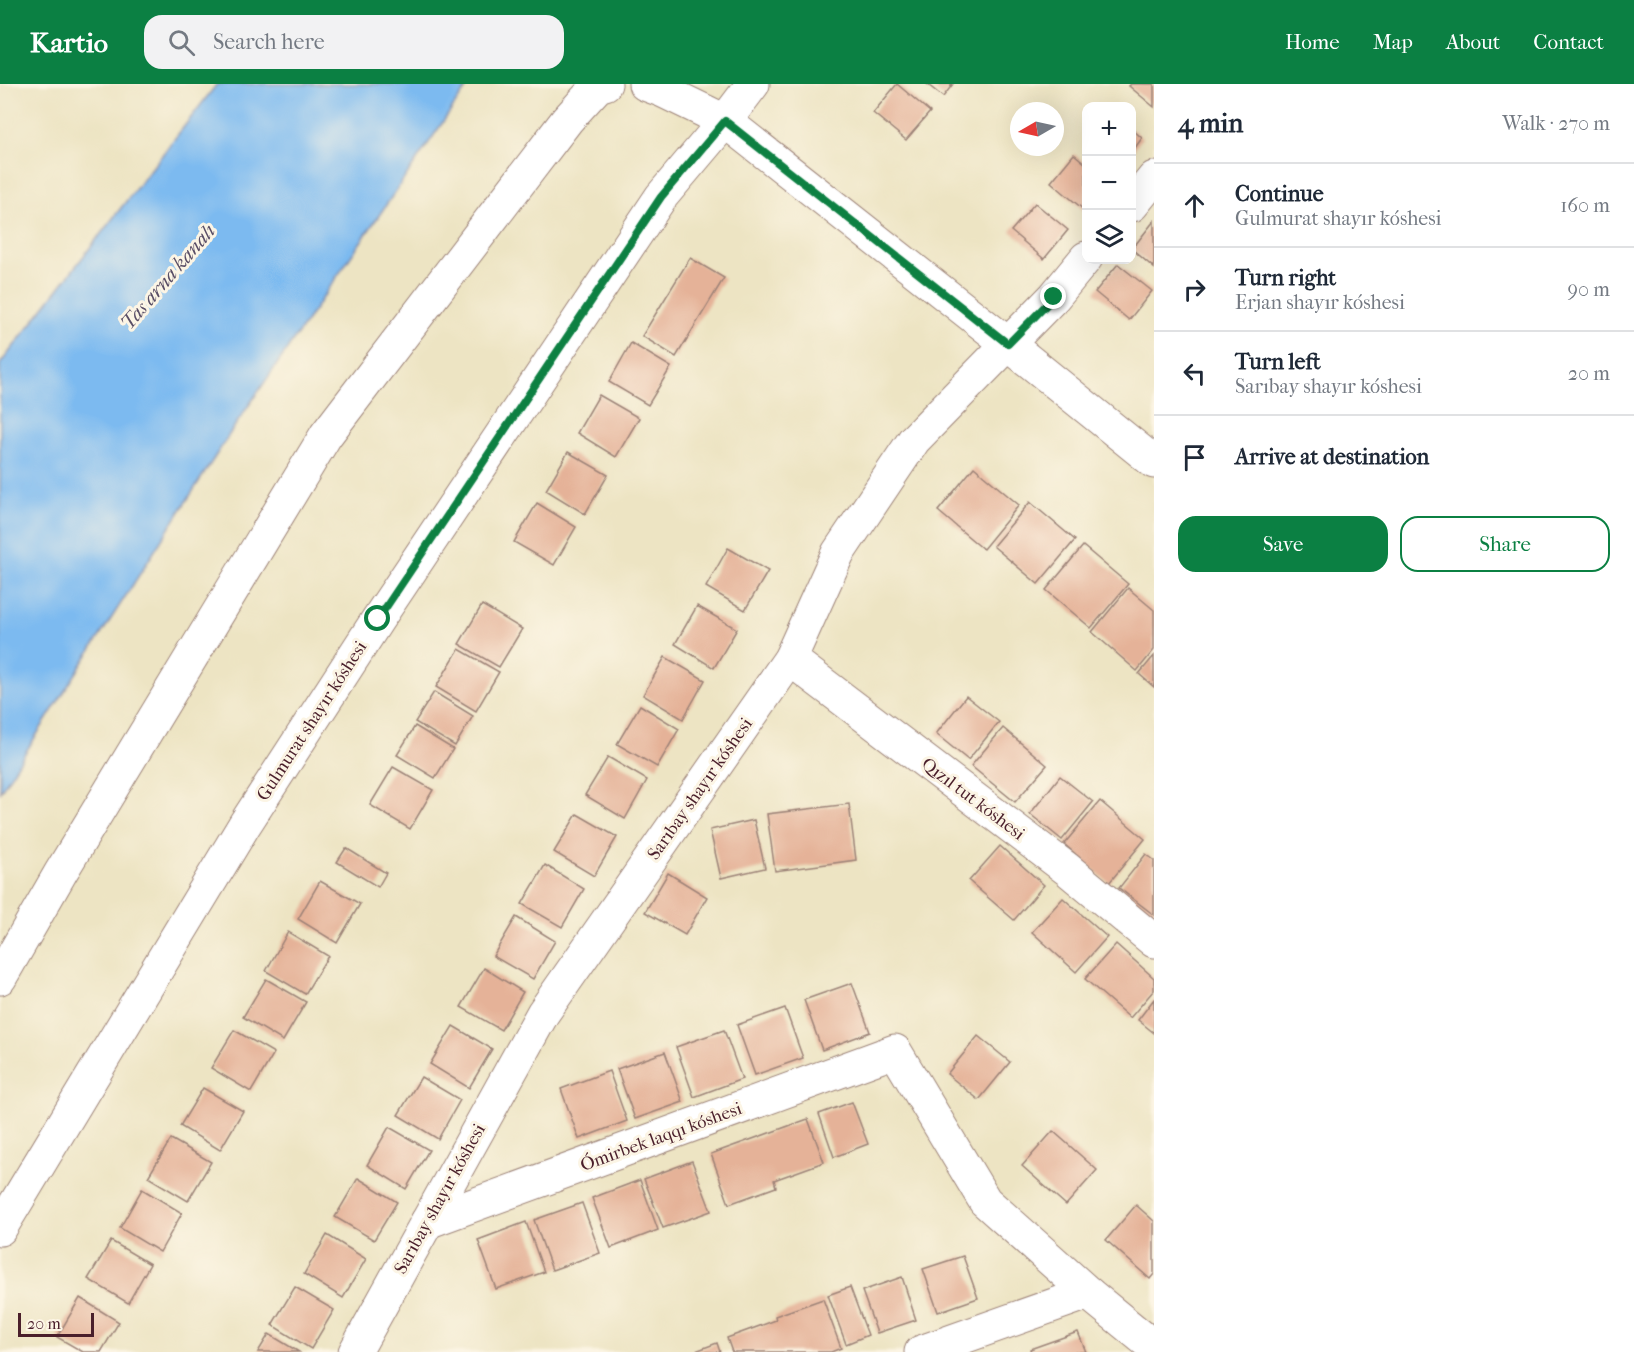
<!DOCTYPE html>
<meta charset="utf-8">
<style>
:root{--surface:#fff;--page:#f2f2f3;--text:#1f2937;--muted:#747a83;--line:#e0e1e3;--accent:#0b8043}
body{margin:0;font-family:"IM FELL French Canon",serif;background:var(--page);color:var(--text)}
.controls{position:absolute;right:18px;top:18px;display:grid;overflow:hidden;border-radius:12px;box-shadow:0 6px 24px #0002}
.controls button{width:54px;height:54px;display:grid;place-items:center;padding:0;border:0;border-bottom:2px solid var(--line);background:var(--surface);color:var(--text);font:30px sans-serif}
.compass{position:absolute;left:1010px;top:18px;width:54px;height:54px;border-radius:50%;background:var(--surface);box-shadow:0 6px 24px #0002;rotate:261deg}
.scale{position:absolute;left:18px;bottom:15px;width:76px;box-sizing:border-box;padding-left:6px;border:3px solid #4a1f2b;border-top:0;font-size:16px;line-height:21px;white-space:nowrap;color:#4a1f2b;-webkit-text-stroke:4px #fcf5e5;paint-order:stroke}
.stop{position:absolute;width:18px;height:18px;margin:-14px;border:4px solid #0b8043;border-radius:50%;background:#fff}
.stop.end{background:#0b8043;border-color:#fff;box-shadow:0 2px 6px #0008}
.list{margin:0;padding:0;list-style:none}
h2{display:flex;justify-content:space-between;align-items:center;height:78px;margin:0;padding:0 24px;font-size:26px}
h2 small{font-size:20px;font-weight:400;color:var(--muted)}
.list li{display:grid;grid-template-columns:39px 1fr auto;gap:18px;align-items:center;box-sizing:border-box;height:84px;padding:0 24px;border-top:2px solid var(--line)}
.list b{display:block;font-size:22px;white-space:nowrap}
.list p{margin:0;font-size:20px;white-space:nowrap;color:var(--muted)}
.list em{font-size:20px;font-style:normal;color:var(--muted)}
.actions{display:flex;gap:12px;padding:18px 24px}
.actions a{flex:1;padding:14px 0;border:2px solid var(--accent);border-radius:18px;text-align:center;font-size:21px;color:var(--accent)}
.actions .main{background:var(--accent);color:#fff}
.icon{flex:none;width:33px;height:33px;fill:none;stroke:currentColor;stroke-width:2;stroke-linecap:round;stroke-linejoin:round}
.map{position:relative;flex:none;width:1154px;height:1268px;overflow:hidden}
header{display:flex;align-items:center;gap:36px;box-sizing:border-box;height:84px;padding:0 30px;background:var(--accent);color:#fff}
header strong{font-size:28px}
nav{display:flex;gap:33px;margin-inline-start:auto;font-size:21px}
.search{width:420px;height:54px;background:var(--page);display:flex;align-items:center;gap:15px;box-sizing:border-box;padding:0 21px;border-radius:18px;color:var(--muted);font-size:22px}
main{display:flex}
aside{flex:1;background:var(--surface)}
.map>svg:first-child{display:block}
.water{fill:#7cbaf0;stroke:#636c8e;stroke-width:1.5}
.building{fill:#e5b298}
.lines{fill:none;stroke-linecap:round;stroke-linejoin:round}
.minor-casing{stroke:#9c8277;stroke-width:35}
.minor{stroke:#fff;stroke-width:33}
.route{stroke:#0b8043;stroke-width:8}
.labels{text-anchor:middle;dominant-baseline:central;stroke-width:6;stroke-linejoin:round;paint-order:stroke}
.street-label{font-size:18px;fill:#4a1f2b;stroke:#fcf5e5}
.water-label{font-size:20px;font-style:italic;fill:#594e66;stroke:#fcf5e5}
</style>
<header>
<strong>Kartio</strong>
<div class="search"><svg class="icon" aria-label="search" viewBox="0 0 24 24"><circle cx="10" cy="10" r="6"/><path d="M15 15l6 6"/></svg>Search here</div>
<nav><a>Home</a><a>Map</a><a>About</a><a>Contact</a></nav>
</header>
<main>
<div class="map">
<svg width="1154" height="1268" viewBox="0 0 1154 1268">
<rect width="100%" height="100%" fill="#fcf5e5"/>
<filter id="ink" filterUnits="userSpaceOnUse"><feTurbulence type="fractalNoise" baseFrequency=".0167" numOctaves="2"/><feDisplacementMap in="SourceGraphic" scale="12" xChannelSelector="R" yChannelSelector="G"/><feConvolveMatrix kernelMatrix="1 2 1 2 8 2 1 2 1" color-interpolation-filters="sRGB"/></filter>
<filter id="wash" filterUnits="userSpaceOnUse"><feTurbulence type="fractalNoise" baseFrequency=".008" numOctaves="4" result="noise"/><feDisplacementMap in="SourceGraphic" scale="24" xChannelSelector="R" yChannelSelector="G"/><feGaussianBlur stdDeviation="1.35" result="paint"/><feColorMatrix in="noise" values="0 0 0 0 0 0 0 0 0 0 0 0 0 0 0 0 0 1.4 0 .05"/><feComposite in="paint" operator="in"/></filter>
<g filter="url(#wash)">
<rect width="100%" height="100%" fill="#ede4c3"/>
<polygon class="water" points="217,0 469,0 234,343 0,708 0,280"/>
<g id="blocks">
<g class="building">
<polygon points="897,0 930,28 906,56 873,29"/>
<polygon points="927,0 953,0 943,13"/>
<polygon points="1131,0 1154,0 1154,23 1129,2"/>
<polygon points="1132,45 1142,54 1132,68"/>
<polygon points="1074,70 1086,80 1086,123 1084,126 1051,98"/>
<polygon points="1035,119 1068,146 1044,175 1011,147"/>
<polygon points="1154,137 1154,184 1132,165"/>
<polygon points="690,174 724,194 676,273 642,252"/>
<polygon points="1118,180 1152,207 1129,236 1095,208"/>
<polygon points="631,259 671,283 648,321 609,298"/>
<polygon points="599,311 639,334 616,373 577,349"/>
<polygon points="568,368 608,391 585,430 546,406"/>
<polygon points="974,383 1019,421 983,465 938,427"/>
<polygon points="1030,418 1075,456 1038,500 993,462"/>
<polygon points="537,419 576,443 554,481 514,458"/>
<polygon points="1083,462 1128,500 1091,544 1046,506"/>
<polygon points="728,464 768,487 745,526 706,503"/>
<polygon points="1128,504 1154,526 1154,566 1137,587 1092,548"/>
<polygon points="482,521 522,545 499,583 459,560"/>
<polygon points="697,522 737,545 714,584 675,560"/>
<polygon points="459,565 499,588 476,627 436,603"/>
<polygon points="1154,572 1154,603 1139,590"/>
<polygon points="665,573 705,596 683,635 643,611"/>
<polygon points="434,608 473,632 455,662 415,638"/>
<polygon points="966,612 999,638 968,676 936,650"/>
<polygon points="640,621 679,645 657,683 617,660"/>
<polygon points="415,642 453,665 435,694 397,671"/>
<polygon points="1003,644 1047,681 1015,718 971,682"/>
<polygon points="608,673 647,696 625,735 585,711"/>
<polygon points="393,683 433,706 410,745 370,721"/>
<polygon points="1060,692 1093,718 1062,756 1030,730"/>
<polygon points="1100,717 1145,755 1109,799 1064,760"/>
<polygon points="849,720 856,776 775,787 767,730"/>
<polygon points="577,730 617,753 594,792 554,768"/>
<polygon points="754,736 765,784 721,794 710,746"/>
<polygon points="1000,762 1044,801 1014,836 969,797"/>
<polygon points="346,764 386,789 378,803 337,778"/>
<polygon points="1146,770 1154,776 1154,831 1119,804"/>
<polygon points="545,781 584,805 562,843 522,820"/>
<polygon points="668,789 707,813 685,851 645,828"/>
<polygon points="320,797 360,820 337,859 298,835"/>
<polygon points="1063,814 1107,853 1076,888 1032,848"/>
<polygon points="516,833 555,857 533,895 493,872"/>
<polygon points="288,848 328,872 305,910 266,887"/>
<polygon points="1116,860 1154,894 1154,906 1130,934 1085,895"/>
<polygon points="484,884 523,908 501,946 461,923"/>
<polygon points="266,895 306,918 283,957 243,933"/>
<polygon points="852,899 870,948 822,966 804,916"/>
<polygon points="1154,915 1154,949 1138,936"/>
<polygon points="785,924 803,974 755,991 737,941"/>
<polygon points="453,942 492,965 469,1004 430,980"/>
<polygon points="234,946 274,969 251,1008 211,984"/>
<polygon points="724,946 742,995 694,1013 676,963"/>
<polygon points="978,952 1010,978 979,1016 947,990"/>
<polygon points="665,968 683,1018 635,1035 617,985"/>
<polygon points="609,987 627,1037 579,1055 561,1005"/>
<polygon points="421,993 460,1016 438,1055 398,1031"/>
<polygon points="203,1004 243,1027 220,1066 180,1042"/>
<polygon points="852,1018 868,1060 834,1073 819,1030"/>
<polygon points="808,1035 824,1078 774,1096 776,1103 729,1120 711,1070"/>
<polygon points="389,1043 429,1066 406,1105 367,1081"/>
<polygon points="1053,1047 1097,1086 1066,1121 1022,1082"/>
<polygon points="171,1055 211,1078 188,1117 148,1093"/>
<polygon points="692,1077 711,1127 663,1144 644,1095"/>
<polygon points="358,1094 397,1118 374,1156 335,1133"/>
<polygon points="640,1096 658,1146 611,1164 592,1114"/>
<polygon points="142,1105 182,1129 160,1168 120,1144"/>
<polygon points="582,1119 600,1169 552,1186 534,1136"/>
<polygon points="1136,1121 1154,1137 1154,1190 1150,1195 1106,1156"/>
<polygon points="526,1138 544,1188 496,1205 478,1156"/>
<polygon points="327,1151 366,1175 343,1214 304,1190"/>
<polygon points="111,1157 150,1180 128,1219 88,1195"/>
<polygon points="963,1172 978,1214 938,1228 923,1185"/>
<polygon points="902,1193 916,1236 877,1249 862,1207"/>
<polygon points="295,1203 334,1226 311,1265 272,1241"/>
<polygon points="850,1203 868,1251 846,1260 828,1211"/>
<polygon points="80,1214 119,1238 101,1268 83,1268 57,1253"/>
<polygon points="823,1215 841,1264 831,1268 732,1268 727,1254 776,1236 775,1232"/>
<polygon points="1078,1248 1086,1268 1031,1268 1030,1265"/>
<polygon points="269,1250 299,1268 258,1268"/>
<polygon points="717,1259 720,1268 693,1268"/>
</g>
</g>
</g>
<g filter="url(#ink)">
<use href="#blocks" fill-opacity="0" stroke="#9c8277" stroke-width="1.5"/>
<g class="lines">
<g class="minor-casing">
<g id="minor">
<polyline points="645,0 661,6 725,37 1008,260 1154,378"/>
<polyline points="1132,121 1154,94"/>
<polyline points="790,575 1067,785 1154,857"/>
<polyline points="0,894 61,788 326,351 567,36 598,2 605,0"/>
<polyline points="427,1138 895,967 985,1117 1088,1209 1154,1263"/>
<polyline points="0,1145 245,740 378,535 661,113 725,37 753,0"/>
<polyline points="355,1268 543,929 790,575 838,469 914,356 1054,213 1086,174"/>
<polyline points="921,1268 1088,1209"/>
</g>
</g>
<use href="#minor" class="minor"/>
</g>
</g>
<g class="lines" filter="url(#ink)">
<polyline class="route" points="378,535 661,113 725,37 1008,260 1054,213"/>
</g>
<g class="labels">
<g class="street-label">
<text transform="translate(312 637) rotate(-57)">Gulmurat shayır kóshesi</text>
<text transform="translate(700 705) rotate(-55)">Sarıbay shayır kóshesi</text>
<text transform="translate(973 715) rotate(37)">Qızıl tut kóshesi</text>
<text transform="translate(661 1053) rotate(-20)">Ómirbek laqqı kóshesi</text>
<text transform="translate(440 1115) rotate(-61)">Sarıbay shayır kóshesi</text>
</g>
<g class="water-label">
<text transform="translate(168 193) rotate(-49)">Tas arna kanalı</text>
</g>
</g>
</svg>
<div class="controls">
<button>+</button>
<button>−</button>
<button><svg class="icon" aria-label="layers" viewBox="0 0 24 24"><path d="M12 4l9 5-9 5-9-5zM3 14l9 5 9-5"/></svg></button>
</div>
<svg class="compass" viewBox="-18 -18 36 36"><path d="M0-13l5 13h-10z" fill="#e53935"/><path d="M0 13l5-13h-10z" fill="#747a83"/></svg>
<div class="scale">20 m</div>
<div class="stop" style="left:378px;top:535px"></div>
<div class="stop end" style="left:1054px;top:213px"></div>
</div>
<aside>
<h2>4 min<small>Walk · 270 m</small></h2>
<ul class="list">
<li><svg class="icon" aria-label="ahead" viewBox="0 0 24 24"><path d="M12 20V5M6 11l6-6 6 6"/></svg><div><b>Continue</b><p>Gulmurat shayır kóshesi</p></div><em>160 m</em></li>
<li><svg class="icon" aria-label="right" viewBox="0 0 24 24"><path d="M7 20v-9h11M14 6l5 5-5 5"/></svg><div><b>Turn right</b><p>Erjan shayır kóshesi</p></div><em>90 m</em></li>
<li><svg class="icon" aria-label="left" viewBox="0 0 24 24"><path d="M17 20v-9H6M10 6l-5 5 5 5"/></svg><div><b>Turn left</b><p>Sarıbay shayır kóshesi</p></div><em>20 m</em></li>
<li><svg class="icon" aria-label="arrive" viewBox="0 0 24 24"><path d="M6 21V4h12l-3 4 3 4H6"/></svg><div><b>Arrive at destination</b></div></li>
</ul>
<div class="actions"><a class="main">Save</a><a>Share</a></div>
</aside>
</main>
